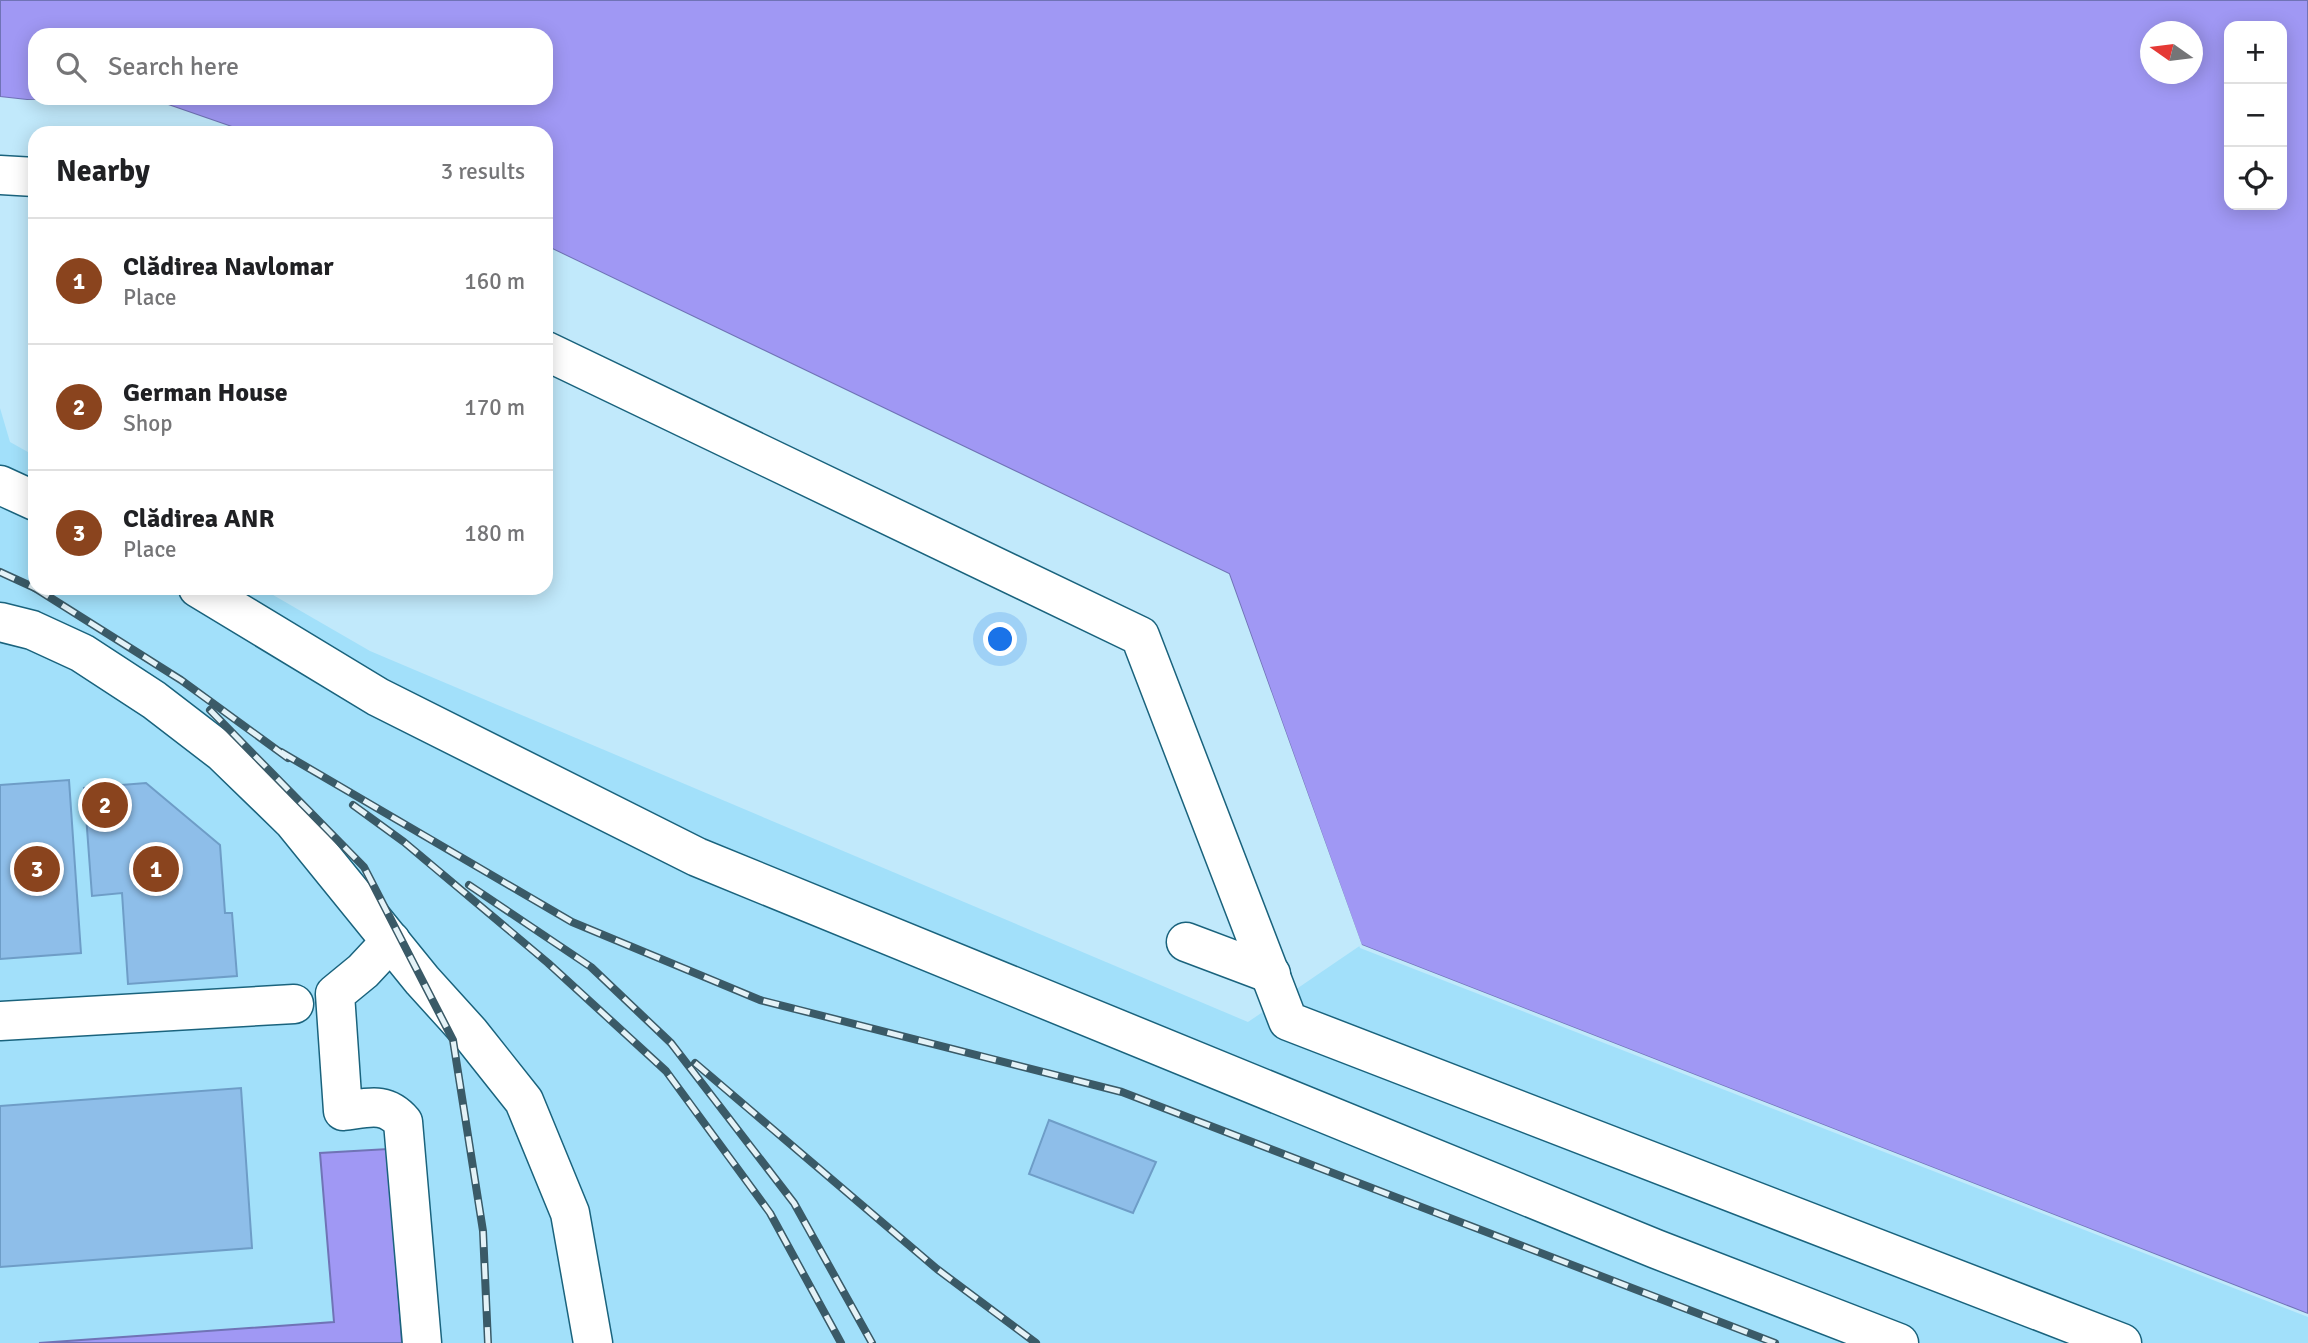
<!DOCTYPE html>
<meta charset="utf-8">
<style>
:root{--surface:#fff;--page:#f6f6f6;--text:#202124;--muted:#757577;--line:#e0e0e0;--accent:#8a441e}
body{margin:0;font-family:Signika,sans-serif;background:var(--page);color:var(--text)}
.controls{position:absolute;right:21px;top:21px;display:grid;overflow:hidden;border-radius:14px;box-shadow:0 4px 18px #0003}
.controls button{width:63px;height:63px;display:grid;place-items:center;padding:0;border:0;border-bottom:2px solid var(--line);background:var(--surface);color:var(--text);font:35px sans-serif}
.compass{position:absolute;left:2140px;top:21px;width:63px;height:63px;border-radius:50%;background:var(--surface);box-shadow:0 4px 18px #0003;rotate:284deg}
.you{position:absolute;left:1001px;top:640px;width:24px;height:24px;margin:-18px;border:5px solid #fff;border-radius:50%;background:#1a73e8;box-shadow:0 0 0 10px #1a73e833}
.badge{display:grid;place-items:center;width:46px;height:46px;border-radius:50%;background:var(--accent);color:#fff;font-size:23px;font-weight:700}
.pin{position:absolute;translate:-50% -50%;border:4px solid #fff;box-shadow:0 2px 7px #0006}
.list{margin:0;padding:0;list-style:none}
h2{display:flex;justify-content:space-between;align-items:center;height:91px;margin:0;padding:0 28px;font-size:30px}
h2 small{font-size:23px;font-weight:400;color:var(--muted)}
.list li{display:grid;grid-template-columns:46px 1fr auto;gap:21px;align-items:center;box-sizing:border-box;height:126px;padding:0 28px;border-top:2px solid var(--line)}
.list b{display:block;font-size:26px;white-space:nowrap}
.list p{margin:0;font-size:23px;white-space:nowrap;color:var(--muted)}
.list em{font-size:23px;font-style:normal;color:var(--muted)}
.icon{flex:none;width:38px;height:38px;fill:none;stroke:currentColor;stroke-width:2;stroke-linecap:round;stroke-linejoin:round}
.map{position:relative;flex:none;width:2308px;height:1343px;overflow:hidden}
.search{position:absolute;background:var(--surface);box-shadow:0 4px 18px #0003;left:28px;top:28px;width:525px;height:77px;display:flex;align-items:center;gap:18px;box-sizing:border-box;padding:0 24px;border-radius:21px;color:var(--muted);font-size:26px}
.panel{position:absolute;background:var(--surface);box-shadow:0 4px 18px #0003;left:28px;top:126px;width:525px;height:469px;border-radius:21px}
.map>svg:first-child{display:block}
.built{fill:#a2e0fa}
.water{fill:#a098f4;stroke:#7073b6;stroke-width:2;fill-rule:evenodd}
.pier{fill:#c1e9fb}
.building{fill:#8ebee9;stroke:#6e9dc7;stroke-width:2}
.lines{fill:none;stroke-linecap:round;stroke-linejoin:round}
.minor-casing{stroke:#1a637d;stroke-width:41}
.minor{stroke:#fff;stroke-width:38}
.rail-casing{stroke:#3a5a67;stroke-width:8}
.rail{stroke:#e4f2f7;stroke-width:5;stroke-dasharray:16;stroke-linecap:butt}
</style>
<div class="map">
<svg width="2308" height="1343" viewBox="0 0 2308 1343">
<rect width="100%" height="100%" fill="#c1e9fb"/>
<polygon class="built" points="0,408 10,442 35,456 35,588 261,588 370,651 1248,1022 1361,945 2308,1314 2308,1343 402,1343 388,1150 321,1153 334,1322 39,1343 0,1343"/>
<g class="water">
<path d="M0,0h2308v1314l-947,-369 -132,-371 -683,-328v-113h-297l-101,-35h398v-63h-511v63h62l-70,2 -27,-3zM2229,26h53v179h-53zM2150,32h42v42h-42z"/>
<polygon points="388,1149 402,1343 39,1343 334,1322 320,1153"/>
</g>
<g class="pier">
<polygon points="0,97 27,100 101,98 97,101 27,104 0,100"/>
<polygon points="145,98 148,98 249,133 238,133 147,101"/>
<polygon points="546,246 1229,574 1362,945 2308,1314 2308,1317 1360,948 1226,576 546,250"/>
</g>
<g class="building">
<polygon points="69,780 81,953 0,959 0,785"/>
<polygon points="146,783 220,845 225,913 232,913 237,976 128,984 122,893 92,896 84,788"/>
<polygon points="241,1088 252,1248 0,1267 0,1106"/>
<polygon points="1049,1120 1156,1162 1133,1213 1029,1174"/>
</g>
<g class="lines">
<g class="minor-casing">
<g id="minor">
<polyline points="0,175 35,177"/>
<polyline points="546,351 1140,636 1288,1021 2122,1343"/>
<polyline points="0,485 35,501"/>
<polyline points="198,588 378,697 697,857 1656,1249 1899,1343"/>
<polyline points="0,622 32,630 82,653 154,700 223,753 293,821 422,980 470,1033 524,1101 570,1213 593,1343"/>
<path d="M391,941l-28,30 -28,23 8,117c25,-3 42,-10 60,11l19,221"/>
<polyline points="1186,942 1271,974"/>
<polyline points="0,1021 294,1004"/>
</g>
</g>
<use href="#minor" class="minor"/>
<g class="rail-casing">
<g id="rail">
<polyline points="0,572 35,588"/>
<polyline points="35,588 181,680 288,758"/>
<polyline points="210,710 364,867 453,1040 483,1231 488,1343"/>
<polyline points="281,752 572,922 760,1000 1122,1092 1775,1343"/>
<polyline points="353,805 404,842 548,963 666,1071 770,1213 841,1343"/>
<polyline points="469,885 591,967 671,1043 794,1203 872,1343"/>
<polyline points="695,1063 937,1269 1036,1343"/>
</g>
</g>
<use href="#rail" class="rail"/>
</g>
</svg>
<div class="controls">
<button>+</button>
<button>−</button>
<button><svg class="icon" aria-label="locate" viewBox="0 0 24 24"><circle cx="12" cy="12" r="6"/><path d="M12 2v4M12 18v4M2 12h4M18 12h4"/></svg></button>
</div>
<svg class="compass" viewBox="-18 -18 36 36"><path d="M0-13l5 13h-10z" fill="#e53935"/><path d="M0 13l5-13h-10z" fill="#757577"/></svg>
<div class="you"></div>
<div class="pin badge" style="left:156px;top:869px">1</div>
<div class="pin badge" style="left:105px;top:805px">2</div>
<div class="pin badge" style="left:37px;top:869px">3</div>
<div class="search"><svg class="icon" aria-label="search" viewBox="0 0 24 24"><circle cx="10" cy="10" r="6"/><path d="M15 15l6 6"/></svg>Search here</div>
<section class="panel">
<h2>Nearby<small>3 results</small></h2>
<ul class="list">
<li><span class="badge">1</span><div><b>Clădirea Navlomar</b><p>Place</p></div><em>160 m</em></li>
<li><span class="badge">2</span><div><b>German House</b><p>Shop</p></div><em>170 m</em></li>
<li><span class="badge">3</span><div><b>Clădirea ANR</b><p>Place</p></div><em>180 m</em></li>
</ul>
</section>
</div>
